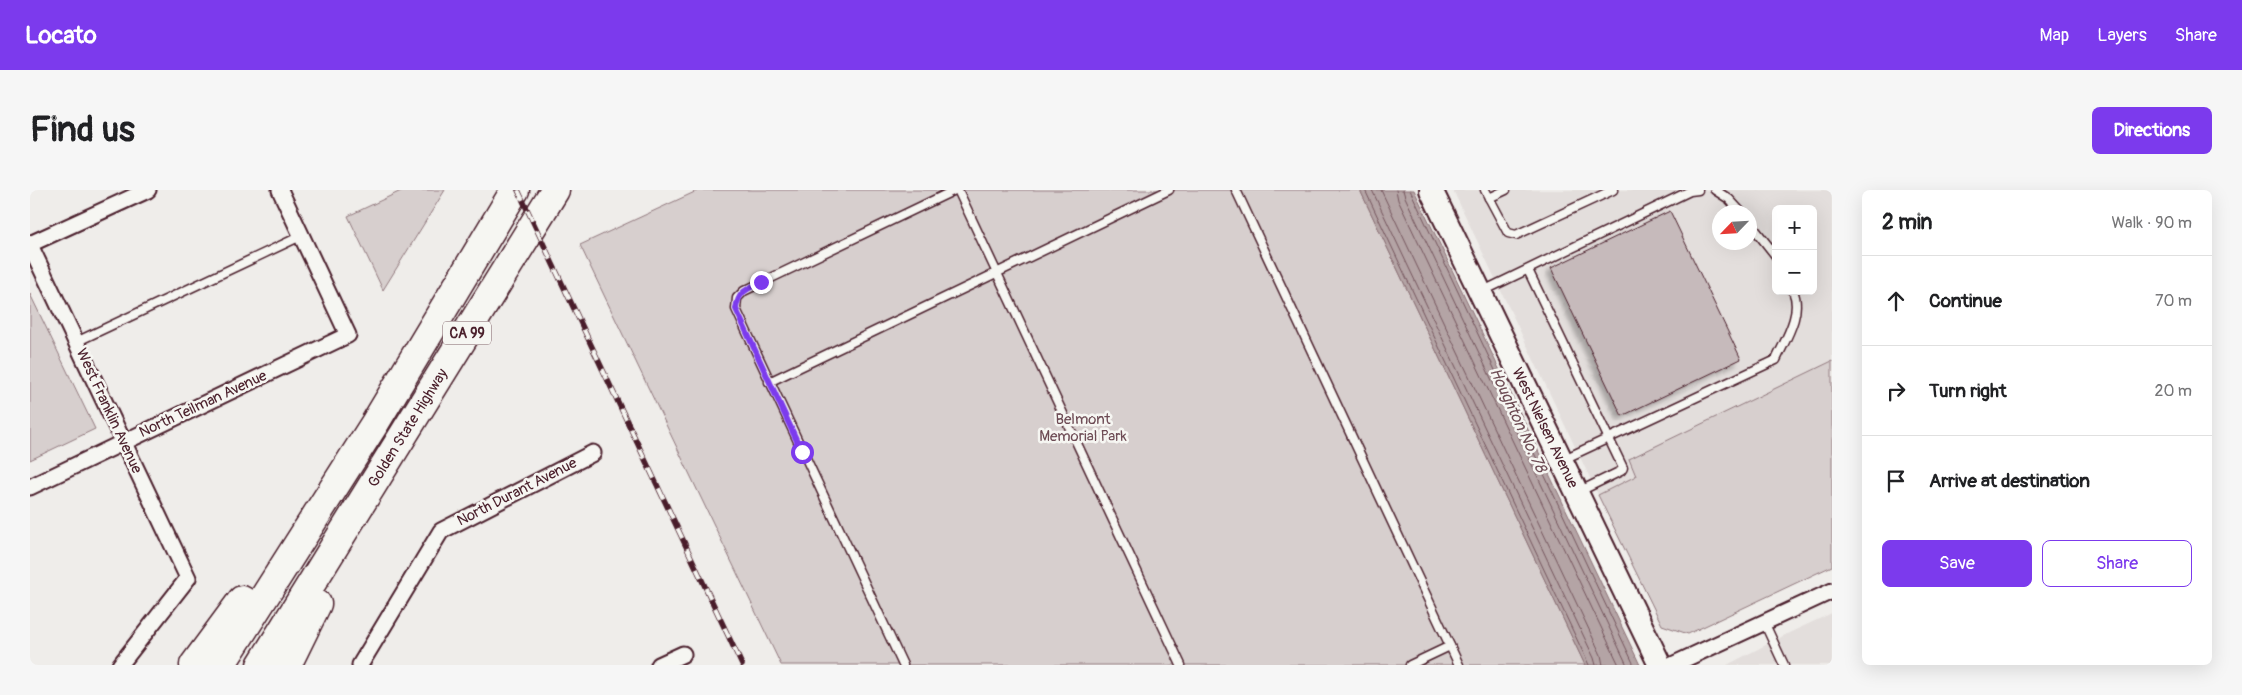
<!DOCTYPE html>
<meta charset="utf-8">
<style>
:root{--surface:#fff;--page:#f6f6f6;--text:#202124;--muted:#757577;--line:#e0e0e0;--accent:#7c3aed}
body{margin:0;font-family:Pangolin,sans-serif;background:var(--page);color:var(--text)}
.controls{position:absolute;right:15px;top:15px;display:grid;overflow:hidden;border-radius:8px;box-shadow:0 5px 20px #0002}
.controls button{width:45px;height:45px;display:grid;place-items:center;padding:0;border:0;border-bottom:1px solid var(--line);background:var(--surface);color:var(--text);font:25px sans-serif}
.compass{position:absolute;left:1682px;top:15px;width:45px;height:45px;border-radius:50%;background:var(--surface);box-shadow:0 5px 20px #0002;rotate:245deg}
.stop{position:absolute;width:15px;height:15px;margin:-11px;border:4px solid #7c3aed;border-radius:50%;background:#fff}
.stop.end{background:#7c3aed;border-color:#fff;box-shadow:0 1px 5px #0008}
.list{margin:0;padding:0;list-style:none}
h2{display:flex;justify-content:space-between;align-items:center;height:65px;margin:0;padding:0 20px;font-size:21px}
h2 small{font-size:16px;font-weight:400;color:var(--muted)}
.list li{display:grid;grid-template-columns:32px 1fr auto;gap:15px;align-items:center;box-sizing:border-box;height:90px;padding:0 20px;border-top:1px solid var(--line)}
.list b{display:block;font-size:19px;white-space:nowrap}
.list em{font-size:16px;font-style:normal;color:var(--muted)}
.actions{display:flex;gap:10px;padding:15px 20px}
.actions a{flex:1;padding:11px 0;border:1px solid var(--accent);border-radius:8px;text-align:center;font-size:18px;color:var(--accent)}
.actions .main{background:var(--accent);color:#fff}
.icon{flex:none;width:28px;height:28px;fill:none;stroke:currentColor;stroke-width:2;stroke-linecap:round;stroke-linejoin:round}
.map{position:relative;flex:none;width:1802px;height:475px;overflow:hidden;border-radius:8px}
header{display:flex;align-items:center;gap:30px;box-sizing:border-box;height:70px;padding:0 25px;background:var(--accent);color:#fff}
header strong{font-size:24px}
nav{display:flex;gap:28px;margin-inline-start:auto;font-size:18px}
.intro{display:flex;align-items:center;justify-content:space-between;box-sizing:border-box;height:120px;padding:0 30px}
h1{margin:0;font-size:35px}
.button{padding:12px 22px;border-radius:8px;background:var(--accent);color:#fff;font-size:18px;font-weight:700}
main{display:flex;gap:30px;padding:0 30px}
aside{flex:1;background:var(--surface);border-radius:8px;box-shadow:0 5px 20px #0002}
.map>svg:first-child{display:block}
.built{fill:#e3dedc;fill-rule:evenodd}
.green{fill:#d7cfce;stroke:#90777c}
.water{fill:#b4a4a5;stroke:#8a6f74}
.lines{fill:none;stroke-linecap:round;stroke-linejoin:round}
.shore{stroke:#74545c;stroke-width:1}
.building{fill:#c6babb;stroke:#4a1f2b;filter:url(#shadow)}
.lane-casing{stroke:#4a1f2b;stroke-width:11}
.street-casing{stroke:#4a1f2b;stroke-width:19}
.secondary-casing{stroke:#4a1f2b;stroke-width:26}
.highway-casing{stroke:#4a1f2b;stroke-width:31}
.lane{stroke:#f6f6f2;stroke-width:8}
.street{stroke:#f6f6f2;stroke-width:15}
.secondary{stroke:#f6f6f2;stroke-width:22}
.highway{stroke:#f6f6f2;stroke-width:28}
.rail-casing{stroke:#4a1f2b;stroke-width:5.5}
.rail{stroke:#f6f6f2;stroke-width:4;stroke-dasharray:11;stroke-linecap:butt}
.route{stroke:#7c3aed;stroke-width:6}
.labels{text-anchor:middle;dominant-baseline:central;stroke-width:5;stroke-linejoin:round;paint-order:stroke}
.shield{fill:#f6f6f2;stroke:#7e6067;stroke-width:1}
.shield-label{font-size:14px;font-weight:bold;fill:#4a1f2b}
.street-label{font-size:15px;fill:#4a1f2b;stroke:#f6f6f2}
.park-label{font-size:15px;fill:#6d4b54;stroke:#f6f6f2}
.water-label{font-size:16px;font-style:italic;fill:#6f4e56;stroke:#f6f6f2}
</style>
<header>
<strong>Locato</strong>
<nav><a>Map</a><a>Layers</a><a>Share</a></nav>
</header>
<div class="intro"><h1>Find us</h1><a class="button">Directions</a></div>
<main>
<div class="map">
<svg width="1802" height="475" viewBox="0 0 1802 475">
<defs>
<filter id="shadow"><feDropShadow dx="-4.5" dy="4.5" stdDeviation="2.5" flood-color="#0004"/></filter>
</defs>
<rect width="100%" height="100%" fill="#efedea"/>
<filter id="ink" filterUnits="userSpaceOnUse"><feTurbulence type="fractalNoise" baseFrequency=".02" numOctaves="2"/><feDisplacementMap in="SourceGraphic" scale="10" xChannelSelector="R" yChannelSelector="G"/><feConvolveMatrix kernelMatrix="1 2 1 2 8 2 1 2 1" color-interpolation-filters="sRGB"/></filter>
<g filter="url(#ink)">
<g class="built">
<path d="M1423,0h379v171l-203,98 7,17 -38,19zM1746,19h37v82h-37zM1690,22h30v30h-30z"/>
<polygon points="1802,423 1802,475 1697,475 1761,442"/>
</g>
<g class="green">
<polygon points="373,0 415,0 353,100 318,26"/>
<polygon points="669,0 1330,0 1555,475 751,475 550,55"/>
<polygon points="0,104 65,239 0,270"/>
<polygon points="1802,171 1802,376 1658,444 1632,435 1568,305 1606,286 1599,269"/>
</g>
<polygon class="water" points="1330,0 1384,0 1610,475 1555,475"/>
<g class="lines">
<g class="shore">
<polyline points="1335,0 1559,475"/>
<polyline points="1342,0 1564,468 1566,475"/>
<polyline points="1351,0 1571,465 1573,475"/>
<polyline points="1366,0 1368,10 1589,475"/>
<polyline points="1373,0 1375,7 1597,475"/>
<polyline points="1380,0 1604,475"/>
</g>
</g>
<polygon class="building" points="1640,21 1711,169 1592,226 1521,78"/>
<g class="lines">
<g class="lane-casing">
<g id="lane">
<polyline points="928,0 1151,475"/>
<polyline points="1206,0 1429,475"/>
<polyline points="1455,0 1478,43 1486,45 1583,0"/>
<polyline points="1685,0 1699,9 1711,22"/>
<polyline points="1459,8 1476,0"/>
<polyline points="1720,33 1746,66"/>
<polyline points="1498,80 1593,278 1591,281 1548,302"/>
<polyline points="1453,101 1660,1 1668,0"/>
<polyline points="46,152 271,46"/>
<polyline points="739,192 1139,0"/>
<path d="M1532,270l214,-100c9,-20 27,-47 17,-69"/>
<polyline points="1734,432 1754,475"/>
<polyline points="873,475 706,119 707,108 714,101 925,0"/>
<polyline points="1380,475 1420,456"/>
</g>
</g>
<g class="street-casing">
<g id="street">
<polyline points="0,54 118,0"/>
<polyline points="0,55 158,388 90,475"/>
<polyline points="0,297 318,145 250,0"/>
<polyline points="330,475 411,341 563,263"/>
<polyline points="629,475 653,464"/>
<polyline points="1642,475 1802,401"/>
</g>
</g>
<g class="secondary-casing">
<polyline id="secondary" points="1401,0 1630,475"/>
</g>
<g class="highway-casing">
<g id="highway">
<polyline points="164,475 212,410"/>
<polyline points="191,475 345,233 485,0"/>
<polyline points="231,475 525,0"/>
<polyline points="257,475 287,414"/>
</g>
</g>
<use href="#lane" class="lane"/>
<use href="#street" class="street"/>
<use href="#secondary" class="secondary"/>
<use href="#highway" class="highway"/>
<g class="rail-casing">
<polyline id="rail" points="488,0 712,475"/>
</g>
<use href="#rail" class="rail"/>
</g>
</g>
<g class="lines" filter="url(#ink)">
<path class="route" d="M731,92c-14,7 -23,10 -25,27l66,143"/>
</g>
<g class="labels">
<rect class="shield" x="413" y="131.5" width="48" height="23" rx="4"/>
<g class="shield-label">
<text x="437" y="143">CA 99</text>
</g>
<g class="street-label">
<text transform="translate(173 214) rotate(-25)">North Teilman Avenue</text>
<text transform="translate(79 221) rotate(65)">West Franklin Avenue</text>
<text transform="translate(378 238) rotate(-58)">Golden State Highway</text>
<text transform="translate(1515 238) rotate(64)">West Nielsen Avenue</text>
<text transform="translate(487 302) rotate(-27)">North Durant Avenue</text>
</g>
<g class="park-label">
<text x="1053" y="229">Belmont<tspan x="1053" dy="17">Memorial Park</tspan></text>
</g>
<g class="water-label">
<text transform="translate(1488 230) rotate(65)">Houghton No. 78</text>
</g>
</g>
</svg>
<div class="controls">
<button>+</button>
<button>−</button>
</div>
<svg class="compass" viewBox="-18 -18 36 36"><path d="M0-13l5 13h-10z" fill="#e53935"/><path d="M0 13l5-13h-10z" fill="#757577"/></svg>
<div class="stop" style="left:772px;top:262px"></div>
<div class="stop end" style="left:731px;top:92px"></div>
</div>
<aside>
<h2>2 min<small>Walk · 90 m</small></h2>
<ul class="list">
<li><svg class="icon" aria-label="ahead" viewBox="0 0 24 24"><path d="M12 20V5M6 11l6-6 6 6"/></svg><div><b>Continue</b></div><em>70 m</em></li>
<li><svg class="icon" aria-label="right" viewBox="0 0 24 24"><path d="M7 20v-9h11M14 6l5 5-5 5"/></svg><div><b>Turn right</b></div><em>20 m</em></li>
<li><svg class="icon" aria-label="arrive" viewBox="0 0 24 24"><path d="M6 21V4h12l-3 4 3 4H6"/></svg><div><b>Arrive at destination</b></div></li>
</ul>
<div class="actions"><a class="main">Save</a><a>Share</a></div>
</aside>
</main>
